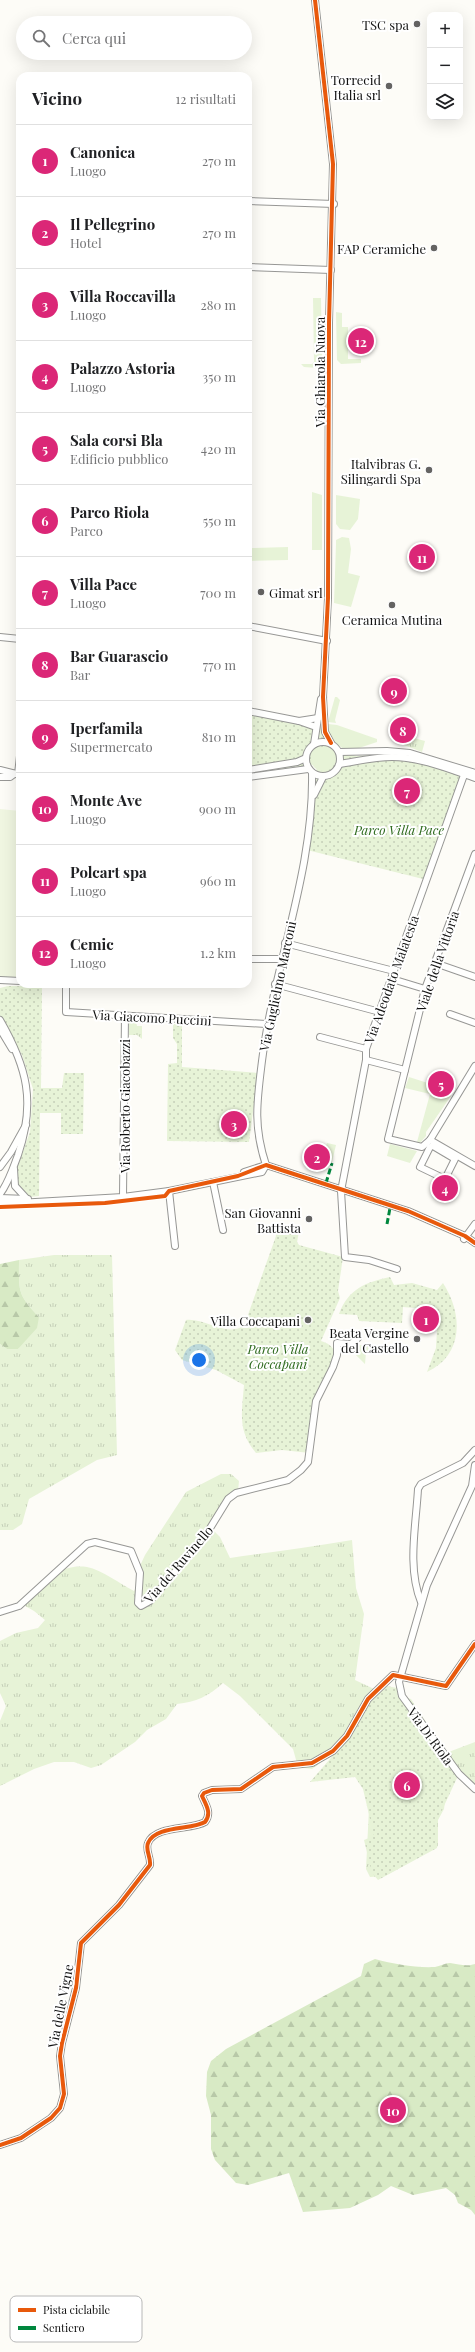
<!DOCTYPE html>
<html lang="it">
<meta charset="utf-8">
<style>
:root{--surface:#fff;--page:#f2f2f2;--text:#202124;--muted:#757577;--line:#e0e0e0;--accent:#db2777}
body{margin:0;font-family:"Playfair Display",serif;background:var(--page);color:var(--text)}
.controls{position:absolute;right:12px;top:12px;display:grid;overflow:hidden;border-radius:8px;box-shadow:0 4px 16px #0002}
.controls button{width:36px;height:36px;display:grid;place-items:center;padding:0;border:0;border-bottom:1px solid var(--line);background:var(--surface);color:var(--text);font:20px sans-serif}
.you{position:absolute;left:199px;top:1360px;width:14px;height:14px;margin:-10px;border:3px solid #fff;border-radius:50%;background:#1a73e8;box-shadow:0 0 0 6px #1a73e833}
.badge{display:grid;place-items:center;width:26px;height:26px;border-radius:50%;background:var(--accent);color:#fff;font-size:13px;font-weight:700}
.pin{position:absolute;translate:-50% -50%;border:2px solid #fff;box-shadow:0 1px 4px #0006}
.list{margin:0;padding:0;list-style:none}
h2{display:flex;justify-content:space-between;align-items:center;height:52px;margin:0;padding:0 16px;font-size:17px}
h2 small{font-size:13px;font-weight:400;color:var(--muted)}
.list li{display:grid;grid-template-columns:26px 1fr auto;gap:12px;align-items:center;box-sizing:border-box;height:72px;padding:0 16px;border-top:1px solid var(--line)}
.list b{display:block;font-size:15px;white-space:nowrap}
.list p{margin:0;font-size:13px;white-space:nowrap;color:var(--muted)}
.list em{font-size:13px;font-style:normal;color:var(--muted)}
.icon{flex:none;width:22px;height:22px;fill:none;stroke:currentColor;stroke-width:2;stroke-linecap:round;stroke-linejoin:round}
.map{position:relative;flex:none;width:475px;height:2352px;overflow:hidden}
.search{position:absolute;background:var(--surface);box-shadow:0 4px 16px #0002;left:16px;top:16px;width:236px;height:44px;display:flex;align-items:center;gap:10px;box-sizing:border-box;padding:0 14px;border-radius:22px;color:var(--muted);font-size:15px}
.panel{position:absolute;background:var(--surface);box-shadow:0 4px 16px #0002;left:16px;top:72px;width:236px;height:916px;border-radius:12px}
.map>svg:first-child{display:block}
.grass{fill:url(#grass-tufts)}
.forest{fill:url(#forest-firs)}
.park{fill:url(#park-dots)}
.garden{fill:#e7f3d7}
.pitch{fill:#f0f6e1}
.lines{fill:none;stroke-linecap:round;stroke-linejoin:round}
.minor-casing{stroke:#979795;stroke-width:8}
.minor{stroke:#fffffe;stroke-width:6}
.quiet{stroke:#00873e;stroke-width:3;stroke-dasharray:6 3;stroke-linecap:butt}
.cycleway-casing{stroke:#fff;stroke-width:6}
.cycleway{stroke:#e8590c;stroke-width:4}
.poi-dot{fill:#646362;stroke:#fff;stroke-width:1.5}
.labels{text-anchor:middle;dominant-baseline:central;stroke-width:4;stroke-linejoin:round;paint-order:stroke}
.poi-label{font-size:13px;fill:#111;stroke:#fff;text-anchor:end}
.street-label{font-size:13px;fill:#111;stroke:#fff}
.park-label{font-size:13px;font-style:italic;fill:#2f6b1f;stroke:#fff}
.key{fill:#fff;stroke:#b8b8b8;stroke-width:1}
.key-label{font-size:11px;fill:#111}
</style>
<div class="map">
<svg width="475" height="2352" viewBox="0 0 475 2352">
<defs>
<pattern id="grass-tufts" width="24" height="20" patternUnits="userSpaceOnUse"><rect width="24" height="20" fill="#e7f3d7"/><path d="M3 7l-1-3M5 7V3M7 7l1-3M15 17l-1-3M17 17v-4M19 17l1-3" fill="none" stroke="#c5cfb8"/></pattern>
<pattern id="forest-firs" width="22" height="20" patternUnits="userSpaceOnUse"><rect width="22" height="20" fill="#d8eac5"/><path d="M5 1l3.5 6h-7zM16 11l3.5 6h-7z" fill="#b8c8a8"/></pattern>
<pattern id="park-dots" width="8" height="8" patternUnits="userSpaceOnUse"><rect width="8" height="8" fill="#e7f3d7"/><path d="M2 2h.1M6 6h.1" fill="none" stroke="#c5cfb8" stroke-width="1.8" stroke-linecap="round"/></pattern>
</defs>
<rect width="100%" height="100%" fill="#fdfcf7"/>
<g class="grass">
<polygon points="403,735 425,741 422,752 404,745 399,740"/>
<polygon points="131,1021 136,1021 137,1026 142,1026 142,1039 137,1035 129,1035 129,1023"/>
<path d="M54,1255h58l5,200 -20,5 -68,39 -7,25 -9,6h-13v-186l7,5h11l21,-32c-22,-23 -20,-26 -20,-57z"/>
<path d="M221,1474h10l8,7 -1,10 -12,12 -14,26 8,8 10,21c41,-6 81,-11 122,-18l4,48 8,26 -9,66 32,15 13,1 11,3 35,54 29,-11v43l-17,-13 -12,21 -2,16 -6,11v26l-53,30 -15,1 -4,-8 4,-81 -36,-35 -22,16 -14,-2 -5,-18 -53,-53 -17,-13c-14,13 -27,19 -46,21l-11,15 -19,11 -12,12 -34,23 -10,3 -17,-6h-20l-20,7 -34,17v-65l6,-15 -6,-13v-52l16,-8 22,-5 7,-8 -11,-9 -16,-9c20,-17 40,-39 69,-35 15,3 33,17 47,24l5,-9v-14l6,-13 41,-63z"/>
</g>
<g class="forest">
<path d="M19,1260c0,31 -2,34 20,57l-2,11 -19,21h-11l-7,-5v-80z"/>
<path d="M375,1959c19,5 40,9 60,8 5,-1 10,-4 15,-4 9,1 16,4 25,1v251l-4,-5 -13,-7 -3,-8 -9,-7 -33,7 -22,-9 -13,9 -28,13 -47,4 -14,-39 -41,12 -12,-2 -21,-23 -4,-11v-34l-5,-19 1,-24 4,-11 15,-12 135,-73 3,-12z"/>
</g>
<g class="park">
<polygon points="248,708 322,726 326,746 356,756 391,754 463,772 427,880 307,850 317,764 248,774"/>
<polygon points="8,986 42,986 41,1088 62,1088 64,1073 84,1073 83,1134 61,1134 61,1113 40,1113 39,1196 29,1197 17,1183 16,1171 30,1132 33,1089 22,1055 0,1017 0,988"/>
<polygon points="173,1024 182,1024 182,1067 258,1073 249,1142 167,1141 168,1064 177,1063 177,1044 173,1038"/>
<path d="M275,1229l24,3 -2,10 2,3 44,12 -5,34 2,7 -19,43c6,2 13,5 13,12 1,12 -12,25 -16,36 -8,20 -7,43 -8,64l-28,-3 -26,3c-19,-22 -14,-41 -12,-68l-28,-15 -34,-10 -7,-10 11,-30c20,-2 38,17 58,6l32,-90z"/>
<path d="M390,1277l4,8 18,-2 25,7 6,-7c20,31 21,72 -16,89l9,-24 2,-38 -35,-3 -1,16 -43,-2 -2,-6 -18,-1c9,-25 27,-32 51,-37z"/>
<polygon points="387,1686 397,1688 398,1697 457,1778 437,1821 437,1848 378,1880 372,1873 364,1840 374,1836 363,1789 355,1777 310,1782 349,1737 363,1717 370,1701"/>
</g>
<g class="garden">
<polygon points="313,298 321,298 322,363 318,368 304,367 301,364 312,364 314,362"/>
<polygon points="336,312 342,313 342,327 348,327 348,359 361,359 361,363 341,364 337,360"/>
<polygon points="312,492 322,495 322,550 312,550"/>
<polygon points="336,495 360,499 358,519 350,530 340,529 336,524"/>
<polygon points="248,537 252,537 252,548 288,547 288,560 248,561"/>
<polygon points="342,537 349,538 351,549 348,573 360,576 351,607 334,603 336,544 336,540"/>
<polygon points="335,697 337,697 340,700 335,720 336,723 328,722"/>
<path d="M328,724l9,1 40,14v3l-18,6 -15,1c-10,-6 -16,-13 -16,-25z"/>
<circle cx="323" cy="759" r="12"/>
<polygon points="409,1077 437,1086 451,1096 426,1132 426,1136 420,1143 417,1142 430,1094 405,1088"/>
<polygon points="327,1143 336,1145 332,1162 322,1158"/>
<polygon points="390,1144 417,1151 410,1163 387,1156"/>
<polygon points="357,1345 399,1347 398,1354 366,1352 365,1364 354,1353 352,1347"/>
</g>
<polygon class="pitch" points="0,809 20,811 20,980 0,981"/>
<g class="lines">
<g class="minor-casing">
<g id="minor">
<polyline points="315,0 333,164 329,323 328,598 323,697 325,732 331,743"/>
<polyline points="248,201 334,204"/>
<polyline points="248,267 331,270"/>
<polyline points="248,626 327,641"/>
<polyline points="0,637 20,639"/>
<polyline points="248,711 299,721 316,727"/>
<polyline points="299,721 318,718"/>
<circle cx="323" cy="759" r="17"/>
<polyline points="314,744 321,699 323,697"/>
<polyline points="339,752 387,751 410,753 475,773"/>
<path d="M340,764c18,-3 34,-7 52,-7 28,0 57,12 83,21"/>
<polyline points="0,770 20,775"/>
<polyline points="248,770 297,762 306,758"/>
<polyline points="18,774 20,756"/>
<polyline points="0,777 10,777 14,774"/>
<polyline points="248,777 308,769"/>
<polyline points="314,795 323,777"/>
<polyline points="475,854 425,989 388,1139 422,1147 430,1140 475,1066"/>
<polyline points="285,943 394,971"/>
<polyline points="248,959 281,959"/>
<polyline points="435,963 475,977"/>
<polyline points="392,979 425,989"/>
<polyline points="0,980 20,981"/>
<polyline points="66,984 66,1012 266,1024"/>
<polyline points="275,984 380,1012"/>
<polyline points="450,1014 475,1023"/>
<path d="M0,1020c27,47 36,82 18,135 -5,13 -9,27 -18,39"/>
<polyline points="0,1029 12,1049"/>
<polyline points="320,1037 366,1049"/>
<polyline points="366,1060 405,1070"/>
<polyline points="430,1140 475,1166"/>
<polygon points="433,1146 455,1159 445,1179 420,1167 430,1147"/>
<polyline points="266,1165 408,1211 465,1236 475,1243"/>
<polyline points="0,1167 11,1152 26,1125"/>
<polyline points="14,1169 15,1186 27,1199"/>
<polyline points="244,1172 266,1165"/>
<polyline points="213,1182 223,1230"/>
<polyline points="169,1191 175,1246"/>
<polyline points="123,1197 125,1015"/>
<polyline points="0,1198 28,1199"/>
<path d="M0,1204l123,-7 46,-6 93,-19 4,-7c-13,-39 -9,-64 -4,-104 12,-96 52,-190 50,-288"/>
<polyline points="464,1239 475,1224"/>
<polyline points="397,1269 369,1260 345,1257 341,1191 366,1060 366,1049 464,775"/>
<polyline points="475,1465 472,1486 427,1585 399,1682 402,1696 459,1774 475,1789"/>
<path d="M421,1602c-14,-35 -5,-76 -3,-113l3,-5 42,-21 12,-13"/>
<polyline points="0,1612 19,1606 87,1544 95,1542 131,1551 140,1573 138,1603 141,1606 150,1601 204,1538 228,1499 236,1493 288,1480 301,1470 308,1462 316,1401 333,1367 337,1355 337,1343 351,1344 358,1338"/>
<path d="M0,2145l21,-7 30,-20 9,-10 4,-14 -4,-38 2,-13 14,-55 5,-45 38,-38 31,-40c1,-8 -5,-15 -2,-22 7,-18 44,-13 57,-21 7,-9 1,-17 -3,-26l2,-3 8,-3 29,-1 32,-22 39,-4 21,-12 14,-15 21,-37 25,-24 53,11 29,-42"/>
</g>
</g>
<use href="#minor" class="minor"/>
<g class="quiet">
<polyline points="326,1183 332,1163"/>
<polyline points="387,1224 390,1208"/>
</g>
<g class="cycleway-casing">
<g id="cycleway">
<polyline points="315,0 333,164 329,323 328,598 323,697 325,732 331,743"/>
<polyline points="0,1207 105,1203 165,1196 169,1191 238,1176 266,1165 408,1211 465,1236 475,1243"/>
<path d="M0,2145l21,-7 30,-20 9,-10 4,-14 -4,-38 2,-13 14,-55 5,-45 38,-38 31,-40c1,-8 -5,-15 -2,-22 7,-18 44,-13 57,-21 7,-9 1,-17 -3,-26l2,-3 8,-3 29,-1 32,-22 39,-4 21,-12 14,-15 21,-37 25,-24 53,11 29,-42"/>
</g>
</g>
<use href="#cycleway" class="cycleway"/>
</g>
<g class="poi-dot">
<circle cx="417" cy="24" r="4"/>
<circle cx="389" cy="86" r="4"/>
<circle cx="434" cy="248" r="4"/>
<circle cx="429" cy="470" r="4"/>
<circle cx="261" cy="592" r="4"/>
<circle cx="392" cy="605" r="4"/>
<circle cx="309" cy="1219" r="4"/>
<circle cx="308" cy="1320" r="4"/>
<circle cx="417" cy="1339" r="4"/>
</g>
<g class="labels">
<g class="poi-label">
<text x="409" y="24">TSC spa</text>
<text x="381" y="79">Torrecid<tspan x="381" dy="15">Italia srl</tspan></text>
<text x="426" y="248">FAP Ceramiche</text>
<text x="421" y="463">Italvibras G.<tspan x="421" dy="15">Silingardi Spa</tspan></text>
<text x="269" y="592" text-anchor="start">Gimat srl</text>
<text x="392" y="619" text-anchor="middle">Ceramica Mutina</text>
<text x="301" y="1212">San Giovanni<tspan x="301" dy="15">Battista</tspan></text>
<text x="300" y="1320">Villa Coccapani</text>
<text x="409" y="1332">Beata Vergine<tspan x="409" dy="15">del Castello</tspan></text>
</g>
<g class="street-label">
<text transform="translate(319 372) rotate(-90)">Via Ghiarola Nuova</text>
<text transform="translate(437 961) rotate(-71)">Viale della Vittoria</text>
<text transform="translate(391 979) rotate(-70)">Via Adeodato Malatesta</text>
<text transform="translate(277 986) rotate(-78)">Via Guglielmo Marconi</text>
<text transform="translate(152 1017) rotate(3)">Via Giacomo Puccini</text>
<text transform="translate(124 1106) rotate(-90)">Via Roberto Giacobazzi</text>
<text transform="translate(178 1564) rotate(-49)">Via del Ruvinello</text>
<text transform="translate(431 1736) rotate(54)">Via Di Riola</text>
<text transform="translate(60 2006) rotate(-79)">Via delle Vigne</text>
</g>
<g class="park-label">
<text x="399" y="829">Parco Villa Pace</text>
<text x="278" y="1348">Parco Villa<tspan x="278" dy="15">Coccapani</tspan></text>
</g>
</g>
<rect x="10" y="2296" width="132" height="46" rx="6" class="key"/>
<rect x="18" y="2308" width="18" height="4" fill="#e8590c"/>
<rect x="18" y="2326" width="18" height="4" fill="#00873e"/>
<g class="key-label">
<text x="43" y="2314">Pista ciclabile</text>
<text x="43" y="2332">Sentiero</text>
</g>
</svg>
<div class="controls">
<button>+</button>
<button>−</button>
<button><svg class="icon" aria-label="layers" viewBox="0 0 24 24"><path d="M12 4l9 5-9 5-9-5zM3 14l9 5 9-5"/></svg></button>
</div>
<div class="you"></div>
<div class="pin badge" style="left:426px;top:1319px">1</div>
<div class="pin badge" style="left:317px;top:1157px">2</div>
<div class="pin badge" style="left:234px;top:1124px">3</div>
<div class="pin badge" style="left:445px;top:1188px">4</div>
<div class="pin badge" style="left:441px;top:1084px">5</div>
<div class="pin badge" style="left:407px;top:1785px">6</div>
<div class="pin badge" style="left:407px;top:791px">7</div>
<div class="pin badge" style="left:403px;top:730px">8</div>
<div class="pin badge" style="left:394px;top:691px">9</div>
<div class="pin badge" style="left:393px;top:2110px">10</div>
<div class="pin badge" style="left:422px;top:557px">11</div>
<div class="pin badge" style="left:361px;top:341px">12</div>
<div class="search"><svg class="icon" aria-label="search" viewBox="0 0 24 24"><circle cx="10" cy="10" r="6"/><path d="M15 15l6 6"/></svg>Cerca qui</div>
<section class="panel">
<h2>Vicino<small>12 risultati</small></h2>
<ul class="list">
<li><span class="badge">1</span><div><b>Canonica</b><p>Luogo</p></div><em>270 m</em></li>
<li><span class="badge">2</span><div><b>Il Pellegrino</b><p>Hotel</p></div><em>270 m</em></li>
<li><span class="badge">3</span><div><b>Villa Roccavilla</b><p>Luogo</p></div><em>280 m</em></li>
<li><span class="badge">4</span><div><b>Palazzo Astoria</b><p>Luogo</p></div><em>350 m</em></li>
<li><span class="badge">5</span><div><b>Sala corsi Bla</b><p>Edificio pubblico</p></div><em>420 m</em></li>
<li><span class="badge">6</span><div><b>Parco Riola</b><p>Parco</p></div><em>550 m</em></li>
<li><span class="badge">7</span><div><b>Villa Pace</b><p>Luogo</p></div><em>700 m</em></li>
<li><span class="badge">8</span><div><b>Bar Guarascio</b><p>Bar</p></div><em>770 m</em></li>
<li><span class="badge">9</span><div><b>Iperfamila</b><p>Supermercato</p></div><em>810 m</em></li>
<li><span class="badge">10</span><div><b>Monte Ave</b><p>Luogo</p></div><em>900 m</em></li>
<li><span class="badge">11</span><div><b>Polcart spa</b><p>Luogo</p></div><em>960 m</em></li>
<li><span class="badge">12</span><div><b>Cemic</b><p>Luogo</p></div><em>1.2 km</em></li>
</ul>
</section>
</div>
